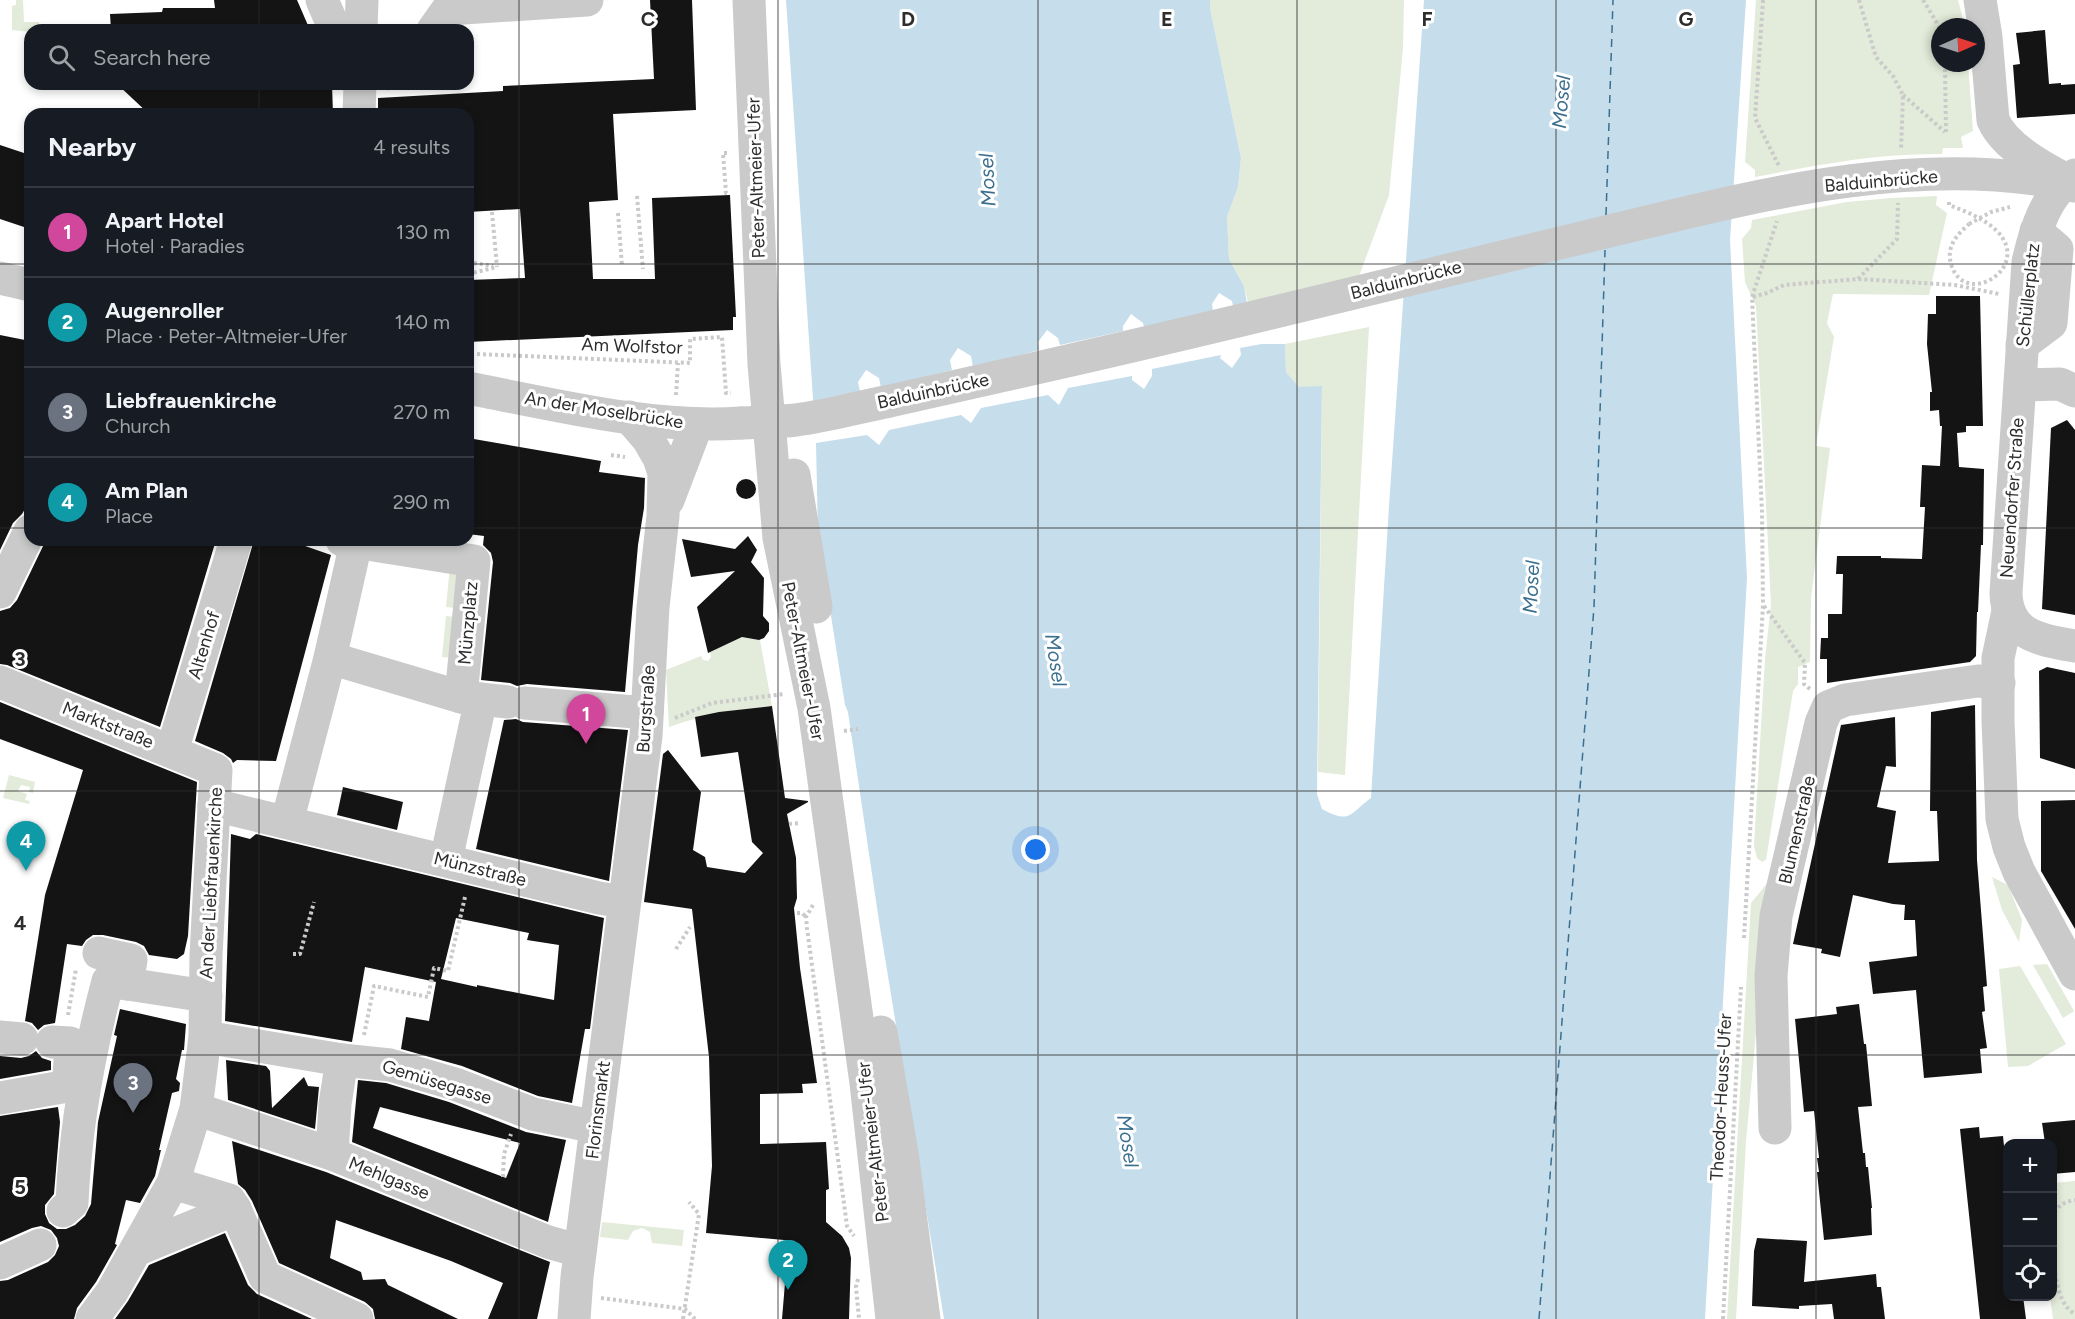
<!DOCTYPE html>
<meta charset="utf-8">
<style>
:root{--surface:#171b24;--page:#20242c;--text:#f1f3f6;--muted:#9ea1a6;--line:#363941;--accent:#0f766e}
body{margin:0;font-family:Figtree,sans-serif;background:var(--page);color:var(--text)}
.controls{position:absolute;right:18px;bottom:18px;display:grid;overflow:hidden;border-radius:12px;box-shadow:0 3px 9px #0003}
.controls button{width:54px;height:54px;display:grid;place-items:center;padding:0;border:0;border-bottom:2px solid var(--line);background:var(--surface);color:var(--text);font:30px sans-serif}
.compass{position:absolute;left:1931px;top:18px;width:54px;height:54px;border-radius:50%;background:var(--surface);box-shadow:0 3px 9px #0003;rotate:87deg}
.you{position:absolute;left:1036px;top:850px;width:21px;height:21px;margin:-15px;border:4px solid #fff;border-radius:50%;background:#1a73e8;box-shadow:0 0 0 9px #1a73e833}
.badge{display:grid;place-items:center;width:39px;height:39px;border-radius:50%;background:var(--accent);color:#fff;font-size:20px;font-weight:700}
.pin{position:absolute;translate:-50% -50px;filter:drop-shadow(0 2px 3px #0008)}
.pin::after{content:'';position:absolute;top:32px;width:21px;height:18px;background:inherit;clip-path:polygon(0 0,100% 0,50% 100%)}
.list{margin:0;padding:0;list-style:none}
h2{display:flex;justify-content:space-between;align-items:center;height:78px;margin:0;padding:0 24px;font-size:26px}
h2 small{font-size:20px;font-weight:400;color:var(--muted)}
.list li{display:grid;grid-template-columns:39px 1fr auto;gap:18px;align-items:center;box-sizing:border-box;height:90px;padding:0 24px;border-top:2px solid var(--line)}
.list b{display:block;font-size:22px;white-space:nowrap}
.list p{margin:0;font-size:20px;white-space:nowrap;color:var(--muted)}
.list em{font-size:20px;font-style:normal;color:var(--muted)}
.icon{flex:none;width:33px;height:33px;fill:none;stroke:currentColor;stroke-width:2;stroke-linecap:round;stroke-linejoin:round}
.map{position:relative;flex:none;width:2075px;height:1319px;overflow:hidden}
.search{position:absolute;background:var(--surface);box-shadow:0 3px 9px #0003;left:24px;top:24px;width:450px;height:66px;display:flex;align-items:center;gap:15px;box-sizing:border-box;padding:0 21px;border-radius:18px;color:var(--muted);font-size:22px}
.panel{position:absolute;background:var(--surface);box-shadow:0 3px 9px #0003;left:24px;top:108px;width:450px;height:438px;border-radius:18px}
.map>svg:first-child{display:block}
.green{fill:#e3ebda}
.water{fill:#c6ddeb}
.pier{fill:#fff}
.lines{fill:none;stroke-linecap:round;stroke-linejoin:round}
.ferry{stroke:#3b6f8f;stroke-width:1.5;stroke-dasharray:8 6;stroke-linecap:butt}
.building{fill:#141414;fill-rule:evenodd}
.path{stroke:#cacaca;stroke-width:4;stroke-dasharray:3 3;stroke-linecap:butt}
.minor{stroke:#cacaca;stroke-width:33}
.path-bridge{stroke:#cacaca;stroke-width:4;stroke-dasharray:3 3;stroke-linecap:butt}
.minor-bridge{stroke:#cacaca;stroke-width:33}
.grid{fill:none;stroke:#2d2d2d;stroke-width:1.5;stroke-opacity:0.55}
.labels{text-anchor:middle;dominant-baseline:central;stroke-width:6;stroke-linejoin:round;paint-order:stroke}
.street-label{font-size:18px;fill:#2d2d2d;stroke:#fff}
.water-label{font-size:20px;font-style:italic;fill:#3b6f8f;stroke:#fff}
.grid-label{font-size:20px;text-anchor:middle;font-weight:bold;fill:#2d2d2d;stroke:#fff;stroke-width:6;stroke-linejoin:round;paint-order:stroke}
</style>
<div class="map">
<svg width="2075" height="1319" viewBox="0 0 2075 1319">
<rect width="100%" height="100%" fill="#fff"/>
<g class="green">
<polygon points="16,0 23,0 24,22 39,22 39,30 30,30 30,32 12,30 12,6 16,5"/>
<polygon points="1210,0 1404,0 1403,48 1389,195 1358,279 1249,306 1244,286 1229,259 1227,217 1238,187 1241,158 1210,8"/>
<path d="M1756,0h202l7,27h-25v36h28l5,68 -12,6 2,11h-20l-1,6c-64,-1 -125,11 -187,23v-7l-10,-8z"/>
<polygon points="1937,196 1936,205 1947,213 1929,295 1833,294 1827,323 1834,337 1816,446 1830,448 1811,598 1810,662 1798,667 1798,684 1793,691 1766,860 1762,862 1757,858 1754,846 1765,659 1771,604 1756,306 1745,282 1742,239 1751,228 1752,220 1847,202 1891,198"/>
<polygon points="1369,327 1345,775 1318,772 1322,387 1299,387 1286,372 1285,344"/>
<polygon points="450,566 470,568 467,609 446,607"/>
<polygon points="446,616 466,618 462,659 442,657"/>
<path d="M742,637l18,3 12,66c-36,4 -69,8 -103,21l-3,-57 35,-14 2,4 5,1 3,-4 -1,-5z"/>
<polygon points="9,775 35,782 33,793 29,792 30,787 21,785 18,791 27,794 25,800 30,801 29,804 3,798"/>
<polygon points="1992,877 2008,885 2022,920 2019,942 2002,910"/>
<polygon points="1770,880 1746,1142 1736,1319 1727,1319 1751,903"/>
<polygon points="2047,964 2074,1011 2063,1018 2033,965"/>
<polygon points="2020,966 2066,1044 2028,1066 2008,1067 1999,969"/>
<polygon points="2075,1181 2075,1319 2053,1319 2050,1297 2052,1296 2053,1183"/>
<polygon points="602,1222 684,1230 682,1246 652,1243 650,1232 642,1228 633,1231 628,1240 600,1237"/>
</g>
<path class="water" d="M786,0h424v8l31,150 -3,29 -11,30 2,42 15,27 10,58h31l1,28 13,15 23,-1 -5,408 5,15c29,16 28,4 49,-11l18,-292 35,-506h322l-16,240 17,338 -42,741h-761l-65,-398 -31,-209 -3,-7 -27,-172 -2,-90z"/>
<polygon class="pier" points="1219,293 1232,301 1233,306 1251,301 1256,341 1278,341 1240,348 1241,355 1232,368 1220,358 1221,355 1152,369 1152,376 1144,389 1132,380 1132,376 1068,388 1059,405 1048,395 981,408 971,423 961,415 889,430 879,445 867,435 816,443 813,448 809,398 812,401 860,391 858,382 866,370 879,378 881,388 952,370 950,360 958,348 971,356 973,367 1039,350 1038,342 1047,330 1058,338 1060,345 1123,331 1123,326 1131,314 1143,323 1144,327 1213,311 1212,304"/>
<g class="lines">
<g class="ferry">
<polyline points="1606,215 1613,0"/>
<polyline points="1539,1319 1594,607 1605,250"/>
</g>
</g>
<g class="building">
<polygon points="214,0 297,0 310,30 111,30 110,14 162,12 163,8 215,8"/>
<polygon points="650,0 692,0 696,110 613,114 618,200 589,202 593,279 655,279 652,198 730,195 736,317 733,317 733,330 468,342 468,280 525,278 520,209 468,212 468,114 378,114 378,98 503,91 503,86 654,79"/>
<polygon points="2045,30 2049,84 2061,83 2061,85 2075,84 2075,114 2017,118 2013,65 2020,64 2016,33"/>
<polygon points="117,84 202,86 202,84 332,84 333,114 149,114"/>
<polygon points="0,145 30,155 30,229 0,219"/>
<polygon points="1936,296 1980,296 1983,426 1966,426 1966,432 1957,433 1959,467 1984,469 1983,545 1981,545 1978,612 1977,612 1976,656 1970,662 1827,683 1827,659 1820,659 1821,638 1828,638 1828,614 1842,614 1843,574 1836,574 1837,556 1881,556 1881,558 1922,559 1925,507 1920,507 1922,465 1940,466 1942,426 1940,426 1939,410 1930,411 1930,392 1932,392 1927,344 1928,314 1936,314"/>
<polygon points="0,335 30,341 30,501 22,514 13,523 0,550"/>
<polygon points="2067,420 2075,430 2075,615 2042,609 2051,428"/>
<polygon points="468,438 601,461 599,472 645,478 644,508 638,545 625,692 527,684 517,686 510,683 481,680 493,562 491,553 483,545 484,536 468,534"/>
<circle cx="746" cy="489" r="10"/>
<polygon points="748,536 757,550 751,562 764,578 763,616 769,623 769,631 764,638 759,640 742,637 708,653 697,607 735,571 691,577 682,539 735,549"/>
<polygon points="46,540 216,540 160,727 7,665 0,664 0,611 10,608 17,600"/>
<polygon points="254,540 288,540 331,555 276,761 237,760 233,763 231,759 223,753 195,741"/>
<polygon points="2047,667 2075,673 2075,769 2040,758 2039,671"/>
<polygon points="0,702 197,782 188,936 184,954 177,959 149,955 144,946 136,942 103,935 93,935 86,940 82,946 67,944 55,1023 44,1025 38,1030 32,1023 25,1021 45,895 83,770 0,739"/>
<polygon points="1975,705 1977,860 1987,986 1983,987 1985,1011 1982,1012 1987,1048 1980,1049 1982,1073 1924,1078 1916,990 1873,994 1869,962 1917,956 1915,920 1904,920 1905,905 1893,904 1853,895 1840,957 1821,953 1822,949 1793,944 1841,725 1895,717 1896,767 1886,766 1877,807 1896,811 1888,863 1939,861 1937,811 1930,811 1931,712"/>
<polygon points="772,706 785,798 808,801 808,802 787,814 796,858 797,898 794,908 800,968 817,1083 802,1084 803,1093 760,1094 760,1144 826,1142 829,1189 826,1190 826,1222 842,1236 849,1248 851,1258 849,1319 782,1319 785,1283 792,1283 795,1241 706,1233 712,1166 709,1057 692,909 644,902 663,754 668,750 701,792 693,850 705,857 707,867 745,873 763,853 752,842 738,752 701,757 695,717 719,712"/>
<polygon points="516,719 523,722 628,730 609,881 476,849 504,720"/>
<polygon points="343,787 403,802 397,830 337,815"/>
<polygon points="2075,800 2075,929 2041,871 2041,801"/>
<path d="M231,834l19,5 6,-5 348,84 -14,111h-5l-13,74 -34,-7 -76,-30 -61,-17 5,-32 23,4 7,-39 -71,-15 -13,75 -127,-21zM456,918l73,15 -2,7 32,5 -5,55 -77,-15v2l-36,-8z"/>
<polygon points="1859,1004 1864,1044 1866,1044 1872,1106 1858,1107 1863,1153 1865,1153 1866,1167 1868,1167 1872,1208 1871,1208 1872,1235 1824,1240 1817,1172 1819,1172 1817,1158 1819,1158 1814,1111 1804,1112 1795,1019 1837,1014 1836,1007"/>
<polygon points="120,1009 186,1024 184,1050 182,1050 176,1079 180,1083 179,1091 172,1093 159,1150 161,1150 155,1176 140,1203 126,1200 115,1244 117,1245 96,1282 77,1308 74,1319 0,1319 0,1281 8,1280 48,1262 55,1255 59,1246 57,1238 51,1230 41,1226 32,1228 0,1242 0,1116 58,1107 60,1122 54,1194 45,1205 45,1214 49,1223 57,1229 66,1229 75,1225 85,1216 91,1204 98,1122 117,1036 114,1035"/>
<polygon points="36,1051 42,1058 51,1061 51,1070 0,1079 0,1056 21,1058 29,1056"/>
<polygon points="226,1060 266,1066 270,1071 272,1108 304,1077 308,1086 319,1087 315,1129 228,1100"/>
<path d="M358,1080l28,3 63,19 77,30 40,8 -18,82 -196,-80zM380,1107l140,36 -14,35 -133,-50z"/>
<polygon points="2075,1120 2075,1172 2052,1174 2052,1143 2045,1143 2042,1123"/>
<polygon points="1979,1127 1980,1138 2003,1136 2007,1176 2007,1296 2023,1296 2026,1319 1980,1319 1960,1129"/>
<polygon points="232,1141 326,1172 550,1262 537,1319 488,1319 503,1283 451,1261 336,1220 330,1258 361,1272 363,1280 385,1279 388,1285 458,1319 375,1319 373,1309 365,1302 279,1263 252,1201 245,1190 238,1184"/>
<polygon points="225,1233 248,1285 257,1294 312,1319 115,1319 128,1301 149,1265"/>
<polygon points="1757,1238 1807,1241 1804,1282 1876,1274 1877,1287 1881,1287 1885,1319 1834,1319 1832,1304 1799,1306 1799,1309 1752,1306 1754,1251"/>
</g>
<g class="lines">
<g class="path">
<polyline points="1763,0 1755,118 1779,166"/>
<polyline points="1859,0 1876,57 1893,76 1903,95 1901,150"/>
<polyline points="1923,0 1940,28"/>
<polyline points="387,89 396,84"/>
<polyline points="1903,95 1945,132"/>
<polyline points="1946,132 1945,68 1955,63"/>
<polyline points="727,153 723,153 726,193 729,193"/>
<polyline points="637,196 643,269"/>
<polyline points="492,212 497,267"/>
<polyline points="618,213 622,266"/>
<polyline points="1969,224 1991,212 2010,207"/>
<polyline points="468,262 493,266"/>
<polyline points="468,274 497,267"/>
<polyline points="1858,279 1897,239 1898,203"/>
<polyline points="1753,297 1767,293 1784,285 1858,279 1955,285 1999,294"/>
<polyline points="477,354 690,363 690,339 722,337 726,393 731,393"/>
<polyline points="676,395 678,363"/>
<polyline points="611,455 625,457"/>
<polyline points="1764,606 1805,663 1804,684 1811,690"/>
<polyline points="675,718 712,703 784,694"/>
<polyline points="844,731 858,729"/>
<polyline points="789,824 801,823"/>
<polyline points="813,905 806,917 807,928 847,1226 854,1236"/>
<polyline points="797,913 802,913 806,917"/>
<polyline points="1744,938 1763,605 1762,512 1752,297 1777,221"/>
<polyline points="676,949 690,927"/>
<polyline points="293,954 300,954 314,902"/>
<polyline points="68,1015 76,969"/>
<polyline points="364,1035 374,986 428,997 434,968 448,971 465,897"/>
<polyline points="503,1177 504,1154 511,1134"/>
<path d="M2052,1218c4,-11 11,-16 23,-18"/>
<path d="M2052,1237c3,23 1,65 23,77"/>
<polyline points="858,1279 856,1287 859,1319"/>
<polyline points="601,1298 685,1309 695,1319"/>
<polyline points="683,1319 699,1214 689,1202"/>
<polyline points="1723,1319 1741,987"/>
</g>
<g class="minor">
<polyline points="322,0 335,30"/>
<polyline points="749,0 764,364 779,538 814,708 825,788 866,1083 892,1319"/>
<path d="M1980,0l6,37 7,83c11,26 50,48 74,60"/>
<polyline points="361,30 362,0"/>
<polyline points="433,30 448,9 587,0"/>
<polyline points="359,114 360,84"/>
<path d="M2075,175c-29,18 -40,56 -47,87l-22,331c1,43 35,47 69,53"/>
<polyline points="0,278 30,285"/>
<polyline points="2022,345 2051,323 2057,249 2036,231"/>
<polyline points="2021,385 2060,384 2075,391"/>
<path d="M468,388c88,17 183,41 273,35"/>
<polyline points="794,475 816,607"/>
<polyline points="668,500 697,424"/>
<polyline points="342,540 474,561 461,697"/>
<polyline points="0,592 30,531"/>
<polyline points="2008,611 1998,658 1998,721 2002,819 2009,847 2019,872 2075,974"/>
<polyline points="330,658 356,543"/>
<polyline points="0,682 216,770 206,955 205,1037 196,1109 173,1183 112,1292 92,1319"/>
<polyline points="525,703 647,713"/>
<polyline points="172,751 236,540"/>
<polyline points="214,805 599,898 623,902"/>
<polyline points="287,822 330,658 461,697 508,702"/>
<polyline points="446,860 481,699"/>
<polyline points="99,953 131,960 127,984"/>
<polyline points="881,1032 902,1153 924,1319"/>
<polyline points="0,1037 22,1039"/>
<polyline points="205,1037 342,1060 390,1065 455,1084 533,1114 596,1127"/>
<polyline points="52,1042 70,1043 70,1064"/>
<polyline points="0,1098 68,1086 70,1064 81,1055"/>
<polyline points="196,1109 332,1154 548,1242 580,1251"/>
<polyline points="1775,1128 1771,976 1776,916 1821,723 1828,707 1845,700 1978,681 1999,683"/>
<polyline points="332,1154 335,1104 342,1060"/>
<polyline points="173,1183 229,1200 235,1209"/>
<path d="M63,1211l9,-8c3,-73 17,-151 36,-222l98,15"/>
<polyline points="136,1250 235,1209 265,1277 357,1319"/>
<polyline points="0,1263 40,1245"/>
<polyline points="574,1319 577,1277 596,1127 646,736 653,607 663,516 664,473 659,458 648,439 629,417"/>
</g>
<path class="path-bridge" d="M1949,202v3c13,5 26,10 38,18 57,38 -22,90 -36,41 -5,-18 6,-29 18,-40"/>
<path class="minor-bridge" d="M741,423c18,-1 37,-1 55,-3 31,-4 63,-13 94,-19 58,-13 115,-26 173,-39 176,-40 351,-84 526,-126 158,-38 324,-85 486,-50"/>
</g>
<path class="grid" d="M259,0v30M519,0v1319M778,0v1319M1038,0v1319M1297,0v1319M1556,0v1319M1816,0v1319M259,84v30M0,264h30M468,264h1607M0,528h30M468,528h1607M259,540v779M0,791h2075M0,1055h2075"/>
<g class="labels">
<g class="street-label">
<text transform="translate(756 178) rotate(-92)">Peter-Altmeier-Ufer</text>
<text transform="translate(1881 181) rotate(-5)">Balduinbrücke</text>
<text transform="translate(1406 280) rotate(-14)">Balduinbrücke</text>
<text transform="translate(2028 295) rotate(-84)">Schüllerplatz</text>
<text transform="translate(632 346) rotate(2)">Am Wolfstor</text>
<text transform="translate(933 391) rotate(-12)">Balduinbrücke</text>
<text transform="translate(604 410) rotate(9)">An der Moselbrücke</text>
<text transform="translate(2012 498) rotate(-86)">Neuendorfer Straße</text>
<text transform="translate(468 623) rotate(-85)">Münzplatz</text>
<text transform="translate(204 645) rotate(-73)">Altenhof</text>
<text transform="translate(803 661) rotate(79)">Peter-Altmeier-Ufer</text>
<text transform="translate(646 709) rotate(-86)">Burgstraße</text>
<text transform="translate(108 725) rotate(22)">Marktstraße</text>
<text transform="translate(1797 830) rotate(-77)">Blumenstraße</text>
<text transform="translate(480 869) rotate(14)">Münzstraße</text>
<text transform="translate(211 883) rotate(-87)">An der Liebfrauenkirche</text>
<text transform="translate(437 1082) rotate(17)">Gemüsegasse</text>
<text transform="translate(1721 1097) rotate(-87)">Theodor-Heuss-Ufer</text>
<text transform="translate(598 1110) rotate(-83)">Florinsmarkt</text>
<text transform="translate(873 1142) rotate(-97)">Peter-Altmeier-Ufer</text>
<text transform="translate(389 1178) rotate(22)">Mehlgasse</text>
</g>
<g class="water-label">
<text transform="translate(1561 102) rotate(-85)">Mosel</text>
<text transform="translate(987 180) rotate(-93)">Mosel</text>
<text transform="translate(1531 587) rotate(-87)">Mosel</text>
<text transform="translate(1056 660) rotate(81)">Mosel</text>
<text transform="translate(1128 1141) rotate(81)">Mosel</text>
</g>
</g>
<g class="grid-label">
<text x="648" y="26">C</text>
<text x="908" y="26">D</text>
<text x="1167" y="26">E</text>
<text x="1427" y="26">F</text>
<text x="1686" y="26">G</text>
<text x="20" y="666">3</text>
<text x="20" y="930">4</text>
<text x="20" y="1194">5</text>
</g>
</svg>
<div class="controls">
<button>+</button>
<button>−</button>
<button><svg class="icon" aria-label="locate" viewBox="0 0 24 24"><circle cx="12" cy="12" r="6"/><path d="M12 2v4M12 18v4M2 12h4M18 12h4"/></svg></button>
</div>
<svg class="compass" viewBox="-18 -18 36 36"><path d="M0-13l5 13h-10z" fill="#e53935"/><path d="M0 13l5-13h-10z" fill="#9ea1a6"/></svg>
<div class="you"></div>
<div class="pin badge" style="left:586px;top:744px;background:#d1479c">1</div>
<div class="pin badge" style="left:788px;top:1290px;background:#0f9aa8">2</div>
<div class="pin badge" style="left:133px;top:1113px;background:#6b7280">3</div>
<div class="pin badge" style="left:26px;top:871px;background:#0f9aa8">4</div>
<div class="search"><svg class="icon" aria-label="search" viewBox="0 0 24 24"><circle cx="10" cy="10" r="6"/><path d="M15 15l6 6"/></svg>Search here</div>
<section class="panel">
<h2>Nearby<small>4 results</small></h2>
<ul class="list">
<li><span class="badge" style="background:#d1479c">1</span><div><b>Apart Hotel</b><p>Hotel · Paradies</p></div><em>130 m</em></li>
<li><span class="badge" style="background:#0f9aa8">2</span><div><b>Augenroller</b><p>Place · Peter-Altmeier-Ufer</p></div><em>140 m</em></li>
<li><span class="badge" style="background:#6b7280">3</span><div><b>Liebfrauenkirche</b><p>Church</p></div><em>270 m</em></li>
<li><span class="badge" style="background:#0f9aa8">4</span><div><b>Am Plan</b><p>Place</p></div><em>290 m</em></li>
</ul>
</section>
</div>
